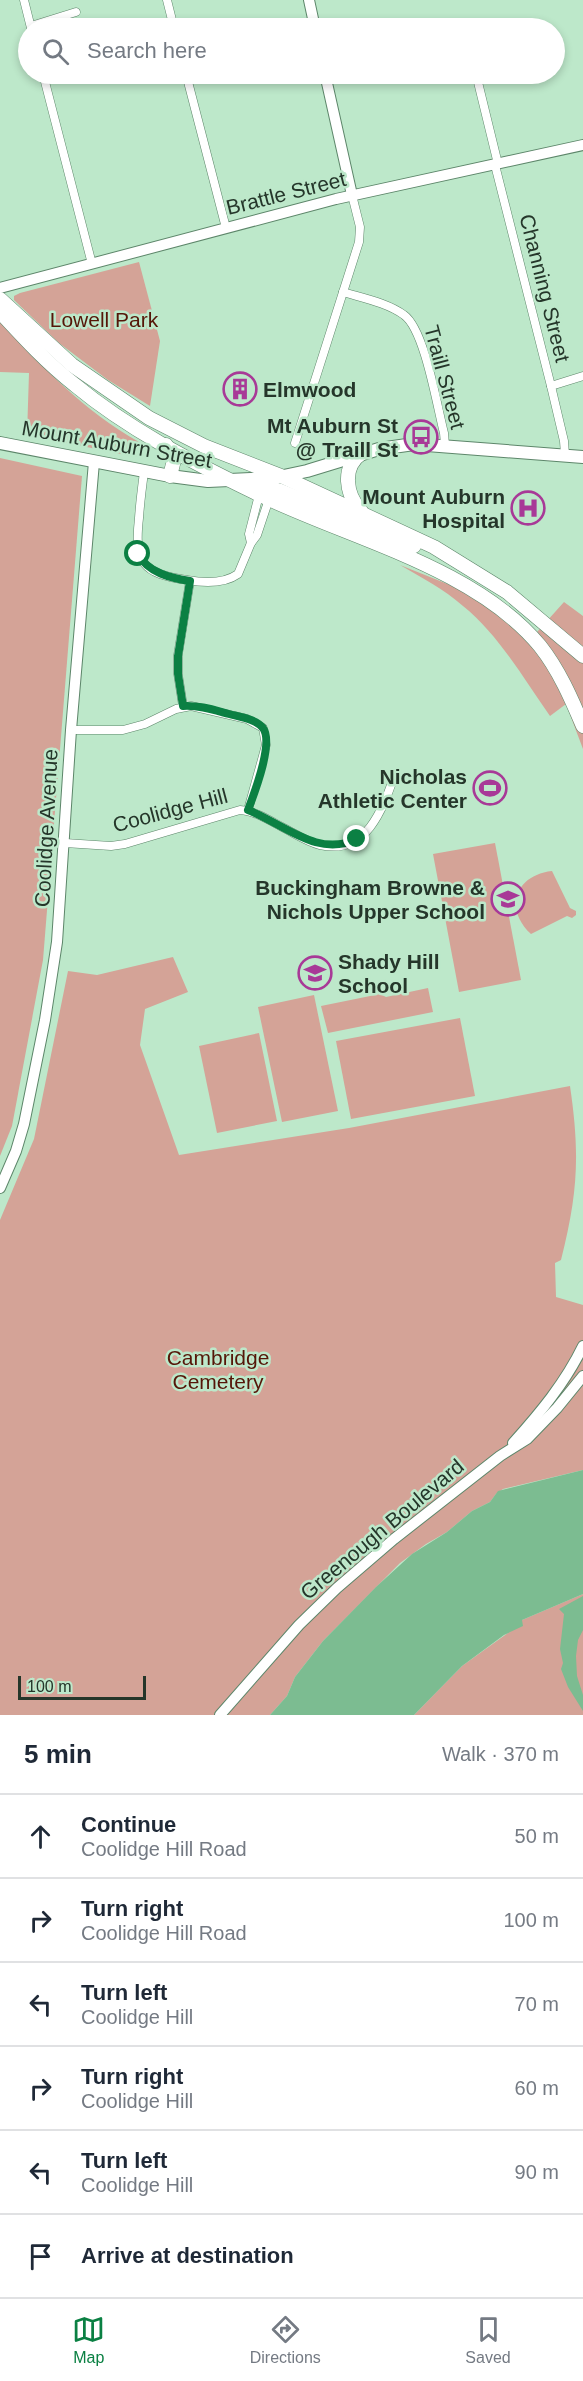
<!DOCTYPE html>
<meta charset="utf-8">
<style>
:root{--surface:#fff;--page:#f2f2f3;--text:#1f2937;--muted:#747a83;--line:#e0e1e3;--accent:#0b8043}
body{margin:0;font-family:Arial,sans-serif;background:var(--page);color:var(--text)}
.scale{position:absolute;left:18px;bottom:15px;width:128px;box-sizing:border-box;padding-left:6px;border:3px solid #25362a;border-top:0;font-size:16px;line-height:21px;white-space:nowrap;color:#25362a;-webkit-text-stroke:4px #bde8ca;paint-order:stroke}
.stop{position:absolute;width:18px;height:18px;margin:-14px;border:4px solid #0b8043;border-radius:50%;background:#fff}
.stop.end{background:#0b8043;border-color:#fff;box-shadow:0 2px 6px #0008}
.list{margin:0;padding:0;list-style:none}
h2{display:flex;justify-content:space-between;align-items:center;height:78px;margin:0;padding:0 24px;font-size:26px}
h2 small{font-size:20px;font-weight:400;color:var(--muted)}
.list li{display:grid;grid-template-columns:39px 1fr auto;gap:18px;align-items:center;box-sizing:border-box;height:84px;padding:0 24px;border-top:2px solid var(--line)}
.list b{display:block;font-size:22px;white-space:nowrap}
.list p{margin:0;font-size:20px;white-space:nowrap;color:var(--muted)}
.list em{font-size:20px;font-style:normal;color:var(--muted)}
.icon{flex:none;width:33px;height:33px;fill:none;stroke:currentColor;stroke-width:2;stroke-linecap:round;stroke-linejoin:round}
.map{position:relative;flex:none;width:583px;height:1715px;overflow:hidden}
.search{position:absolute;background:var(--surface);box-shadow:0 3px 9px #0003;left:18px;right:18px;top:18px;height:66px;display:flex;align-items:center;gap:15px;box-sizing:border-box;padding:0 21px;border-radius:33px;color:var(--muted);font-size:22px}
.sheet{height:582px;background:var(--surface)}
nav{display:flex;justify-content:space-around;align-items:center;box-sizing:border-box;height:84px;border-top:2px solid var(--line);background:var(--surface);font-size:16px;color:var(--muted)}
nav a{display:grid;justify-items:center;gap:3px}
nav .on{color:var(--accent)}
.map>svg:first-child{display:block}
.green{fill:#d4a397}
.water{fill:#7cbc91}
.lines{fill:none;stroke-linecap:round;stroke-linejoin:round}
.street-casing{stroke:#5d866a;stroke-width:9}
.secondary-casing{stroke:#5d866a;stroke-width:12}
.primary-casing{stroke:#5d866a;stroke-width:14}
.highway-casing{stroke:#5d866a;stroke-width:15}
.street{stroke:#fff;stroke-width:8}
.secondary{stroke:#fff;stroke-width:10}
.primary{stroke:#fff;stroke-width:12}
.highway{stroke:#fff;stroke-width:14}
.route{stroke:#0b8043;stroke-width:8}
.labels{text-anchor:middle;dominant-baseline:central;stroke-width:5;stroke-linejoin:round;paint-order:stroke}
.street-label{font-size:21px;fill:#25362a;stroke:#bde8ca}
.park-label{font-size:21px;fill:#551608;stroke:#bde8ca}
.poi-label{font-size:21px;font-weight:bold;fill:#25362a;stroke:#bde8ca;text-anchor:end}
</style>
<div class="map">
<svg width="583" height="1715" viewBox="0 0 583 1715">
<rect width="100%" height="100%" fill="#bde8ca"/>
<g class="green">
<polygon points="139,262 160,341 150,406 108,380 59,343 14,300 14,296 20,293"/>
<path d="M0,320c42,47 84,91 139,122l-3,15 -109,-22 2,-62 -29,-1z"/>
<polygon points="0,458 82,476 43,960 12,1126 0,1156"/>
<path d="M400,565l50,20 29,15 50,41 35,-39 19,14v133l-17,-45 -16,12c-27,-38 -51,-81 -87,-110 -19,-17 -41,-28 -63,-41z"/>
<polygon points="495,843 521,980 459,992 433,854"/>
<path d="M552,871l18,37 6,3v4l-4,3 -5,-2 -36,18c-28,-26 -15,-59 21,-63z"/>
<path d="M173,957l15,35 -43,17 -5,36 39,110 170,-27 221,-42c10,68 8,107 -9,174l-6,3 1,34 27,8v165l-80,19 -7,5 -6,8 -18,9 -25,21 -21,12 -26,19 -77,78 -28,36 -8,19 -17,19h-270v-495l34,-81 34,-168 29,4z"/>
<polygon points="428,988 433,1012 328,1033 321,1006 380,994 386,997"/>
<polygon points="314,995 338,1111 282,1122 258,1007"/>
<polygon points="460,1018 475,1096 351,1119 336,1041"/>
<polygon points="259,1033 277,1121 217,1133 199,1046"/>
<polygon points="583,1594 583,1715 414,1715 462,1666 512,1630 522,1620"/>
</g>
<g class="water">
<polygon points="583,1470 583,1594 522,1620 523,1626 504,1635 462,1666 414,1715 270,1715 287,1696 295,1677 323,1641 376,1587 412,1554 447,1532 472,1511 490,1502 498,1491"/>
<polygon points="583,1596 583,1630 578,1640 576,1656 577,1676 583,1695 583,1711 568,1687 561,1669 563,1663 560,1649 564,1614 559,1609"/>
</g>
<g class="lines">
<g class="street-casing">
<g id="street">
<polyline points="24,0 31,28"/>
<polyline points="167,0 174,28"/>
<polyline points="31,26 76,12"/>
<polyline points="43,74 92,264"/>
<polyline points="186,74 226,228"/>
<polyline points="476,74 498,164"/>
<polyline points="495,165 551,386 564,441 565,455"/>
<path d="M343,292c20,6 45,11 61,23 21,15 33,92 40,118l1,12"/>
<polyline points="551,386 583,376"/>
<polyline points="295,443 359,242 360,227 352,195"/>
<path d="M144,472c-2,15 -4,31 -5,46 -5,44 3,56 48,62 17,3 37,4 51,-6l13,-31 -2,-9 10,-39"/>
<polyline points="251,543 257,535 269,499"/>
<polyline points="183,706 178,674 178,655 190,581"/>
<polyline points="71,730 123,730 145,724 176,709 191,706 247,719 263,728 266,745 248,810"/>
<path d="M65,843l46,3 14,-2 115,-34c15,1 29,10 42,17 12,6 25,15 38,18 47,11 63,-37 75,-71"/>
</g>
</g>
<g class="secondary-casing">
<g id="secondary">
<polyline points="309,0 315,28"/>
<polyline points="325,74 352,195"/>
<polyline points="0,288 336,199 583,145"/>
<polyline points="0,1188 16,1151 24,1124 45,1020 57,942 71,730 94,462"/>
<path d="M513,1443c27,-30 52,-60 70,-97"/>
<polyline points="220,1715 299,1625 337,1588 394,1539 500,1456 527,1439 557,1408 583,1376"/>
</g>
</g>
<g class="primary-casing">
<polyline id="primary" points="0,443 170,476 208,481 274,478 307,471 379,449 414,444 583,457"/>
</g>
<g class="highway-casing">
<g id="highway">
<polyline points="0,299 72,365 149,418 204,446 281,476 434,547 507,592 583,656"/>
<path d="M0,312c24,26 47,51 75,73 53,44 117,77 179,107 90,45 220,74 286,154 19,24 31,52 43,80"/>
<polyline points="166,445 174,460 170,476"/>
<polyline points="244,483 278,490 414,546"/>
<path d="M361,511c-15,-16 -20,-44 1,-58"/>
</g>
</g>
<use href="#street" class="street"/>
<use href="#secondary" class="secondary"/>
<use href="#primary" class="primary"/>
<use href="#highway" class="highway"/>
</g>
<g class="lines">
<path class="route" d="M138,554c10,19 33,24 52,27l-12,75v18l5,32c16,-1 31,4 46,8 11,3 27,5 34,14 11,15 -9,66 -15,82 36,14 69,48 109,29"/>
</g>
<defs>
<g id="building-ring" transform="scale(1.725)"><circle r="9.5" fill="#bde8ca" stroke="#a83997" stroke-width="1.5"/><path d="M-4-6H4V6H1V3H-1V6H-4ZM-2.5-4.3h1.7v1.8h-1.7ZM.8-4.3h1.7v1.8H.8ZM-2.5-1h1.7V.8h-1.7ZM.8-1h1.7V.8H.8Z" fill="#a83997"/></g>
<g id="bus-ring" transform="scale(1.725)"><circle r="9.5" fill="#bde8ca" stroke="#a83997" stroke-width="1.5"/><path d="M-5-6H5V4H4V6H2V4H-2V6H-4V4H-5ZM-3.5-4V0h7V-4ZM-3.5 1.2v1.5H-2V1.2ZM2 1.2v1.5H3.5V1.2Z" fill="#a83997"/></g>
<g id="hospital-ring" transform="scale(1.725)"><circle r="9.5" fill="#bde8ca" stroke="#a83997" stroke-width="1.5"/><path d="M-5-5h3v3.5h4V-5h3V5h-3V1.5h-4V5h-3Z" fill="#a83997"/></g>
<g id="stadium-ring" transform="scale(1.725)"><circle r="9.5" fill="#bde8ca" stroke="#a83997" stroke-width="1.5"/><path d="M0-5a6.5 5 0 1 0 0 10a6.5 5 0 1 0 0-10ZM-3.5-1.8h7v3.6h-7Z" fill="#a83997"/></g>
<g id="school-ring" transform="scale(1.725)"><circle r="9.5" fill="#bde8ca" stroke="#a83997" stroke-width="1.5"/><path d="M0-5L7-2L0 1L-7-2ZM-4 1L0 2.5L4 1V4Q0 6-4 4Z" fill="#a83997"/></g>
</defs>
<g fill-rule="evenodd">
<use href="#building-ring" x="240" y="389"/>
<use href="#bus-ring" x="421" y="437"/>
<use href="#hospital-ring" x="528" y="508"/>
<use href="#stadium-ring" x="490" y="788"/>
<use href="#school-ring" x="508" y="899"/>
<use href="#school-ring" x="315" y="973"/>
</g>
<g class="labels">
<g class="street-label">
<text transform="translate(286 193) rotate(-14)">Brattle Street</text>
<text transform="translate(545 288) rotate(76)">Channing Street</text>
<text transform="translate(445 377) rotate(75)">Traill Street</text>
<text transform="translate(117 444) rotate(10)">Mount Auburn Street</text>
<text transform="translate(170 810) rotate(-15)">Coolidge Hill</text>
<text transform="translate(46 828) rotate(-87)">Coolidge Avenue</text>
<text transform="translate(382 1529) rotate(-40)">Greenough Boulevard</text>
</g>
<g class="park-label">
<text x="104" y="319">Lowell Park</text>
<text x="218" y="1357">Cambridge<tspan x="218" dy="24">Cemetery</tspan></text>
</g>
<g class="poi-label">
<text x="263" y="389" text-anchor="start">Elmwood</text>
<text x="398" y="425">Mt Auburn St<tspan x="398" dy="24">@ Traill St</tspan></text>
<text x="505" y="496">Mount Auburn<tspan x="505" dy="24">Hospital</tspan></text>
<text x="467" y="776">Nicholas<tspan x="467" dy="24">Athletic Center</tspan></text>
<text x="485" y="887">Buckingham Browne &amp;<tspan x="485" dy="24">Nichols Upper School</tspan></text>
<text x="338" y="961" text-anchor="start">Shady Hill<tspan x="338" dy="24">School</tspan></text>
</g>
</g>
</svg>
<div class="scale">100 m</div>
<div class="stop" style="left:138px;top:554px"></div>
<div class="stop end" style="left:357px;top:839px"></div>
<div class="search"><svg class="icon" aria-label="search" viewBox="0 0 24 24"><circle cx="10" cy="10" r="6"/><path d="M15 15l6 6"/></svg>Search here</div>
</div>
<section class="sheet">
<h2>5 min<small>Walk · 370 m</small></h2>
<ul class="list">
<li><svg class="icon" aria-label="ahead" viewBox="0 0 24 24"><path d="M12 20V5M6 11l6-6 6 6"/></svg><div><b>Continue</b><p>Coolidge Hill Road</p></div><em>50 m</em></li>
<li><svg class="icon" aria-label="right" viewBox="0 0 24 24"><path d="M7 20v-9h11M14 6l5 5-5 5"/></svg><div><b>Turn right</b><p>Coolidge Hill Road</p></div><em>100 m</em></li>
<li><svg class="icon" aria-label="left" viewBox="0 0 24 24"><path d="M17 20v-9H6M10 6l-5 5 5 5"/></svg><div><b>Turn left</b><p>Coolidge Hill</p></div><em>70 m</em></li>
<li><svg class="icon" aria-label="right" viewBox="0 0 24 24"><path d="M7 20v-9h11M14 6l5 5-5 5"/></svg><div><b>Turn right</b><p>Coolidge Hill</p></div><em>60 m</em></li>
<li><svg class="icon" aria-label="left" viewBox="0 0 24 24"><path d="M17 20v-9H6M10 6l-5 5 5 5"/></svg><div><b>Turn left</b><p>Coolidge Hill</p></div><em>90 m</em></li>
<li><svg class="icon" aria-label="arrive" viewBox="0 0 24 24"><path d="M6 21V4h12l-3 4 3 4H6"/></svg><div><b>Arrive at destination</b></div></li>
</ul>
</section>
<nav>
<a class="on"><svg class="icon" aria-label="map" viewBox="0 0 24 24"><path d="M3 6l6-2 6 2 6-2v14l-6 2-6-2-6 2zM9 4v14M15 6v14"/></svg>Map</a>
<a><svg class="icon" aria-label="directions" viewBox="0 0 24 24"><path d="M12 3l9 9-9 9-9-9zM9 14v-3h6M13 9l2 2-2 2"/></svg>Directions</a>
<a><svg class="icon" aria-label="saved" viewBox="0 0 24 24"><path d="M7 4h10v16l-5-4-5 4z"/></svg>Saved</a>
</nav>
